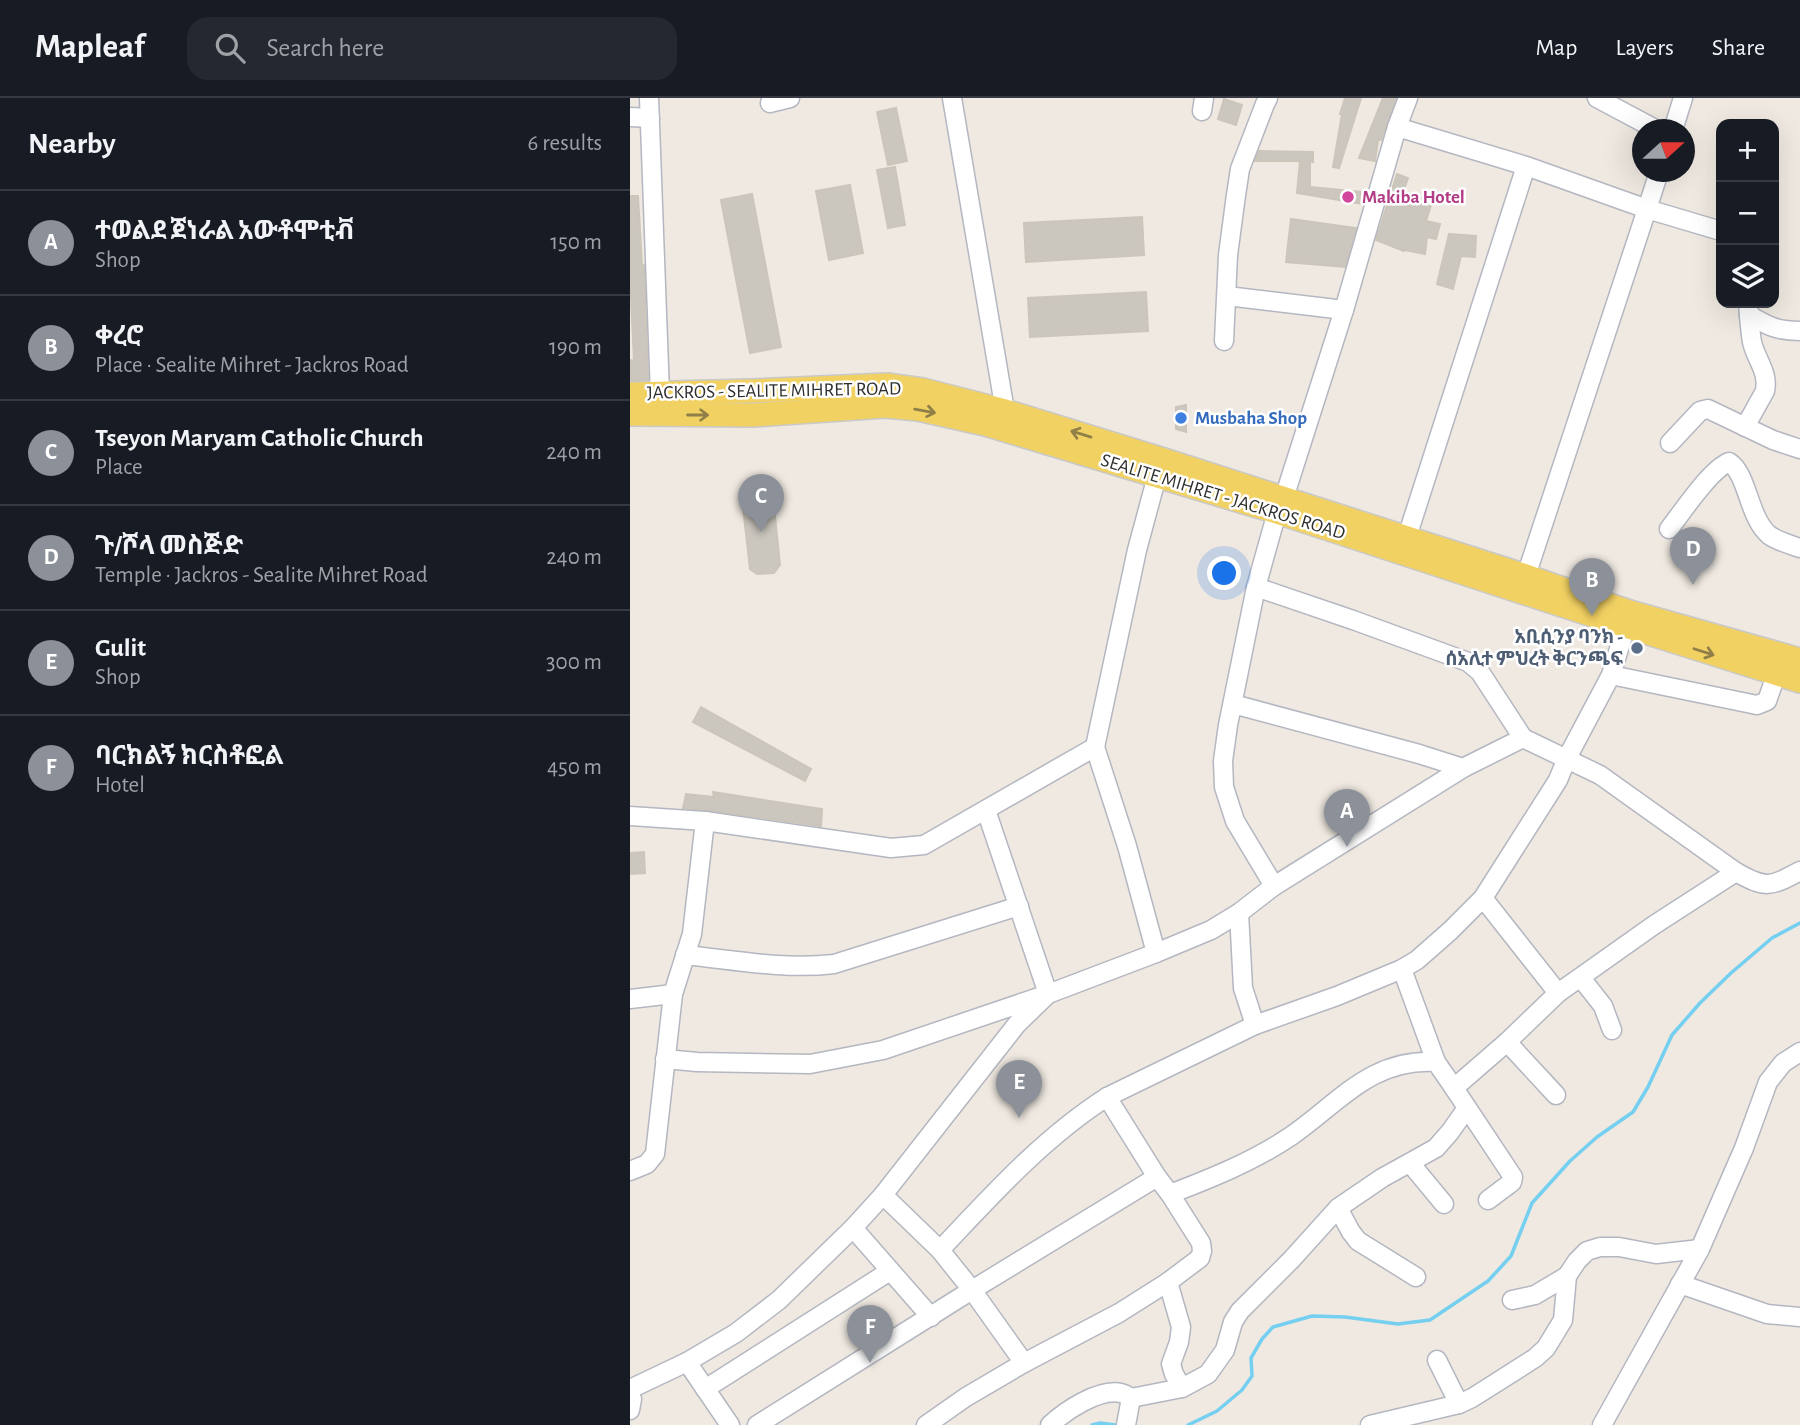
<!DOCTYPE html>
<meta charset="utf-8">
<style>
:root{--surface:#171b24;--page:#242831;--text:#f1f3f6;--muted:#9ea1a6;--line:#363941;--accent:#8c9099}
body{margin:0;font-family:"Alegreya Sans","Noto Sans Ethiopic",sans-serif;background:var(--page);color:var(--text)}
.controls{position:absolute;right:21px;top:21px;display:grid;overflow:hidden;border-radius:14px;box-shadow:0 7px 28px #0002}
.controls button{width:63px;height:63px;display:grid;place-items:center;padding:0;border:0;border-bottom:2px solid var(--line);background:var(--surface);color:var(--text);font:35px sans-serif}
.compass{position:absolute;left:1002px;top:21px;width:63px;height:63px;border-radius:50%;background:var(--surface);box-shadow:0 7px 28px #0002;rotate:69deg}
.you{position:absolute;left:595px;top:476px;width:24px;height:24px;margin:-18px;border:5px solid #fff;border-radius:50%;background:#1a73e8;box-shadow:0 0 0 10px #1a73e833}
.badge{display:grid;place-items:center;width:46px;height:46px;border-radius:50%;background:var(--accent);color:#fff;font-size:23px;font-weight:700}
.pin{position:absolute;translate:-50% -58px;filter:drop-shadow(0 2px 4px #0008)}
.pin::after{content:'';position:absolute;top:37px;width:24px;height:21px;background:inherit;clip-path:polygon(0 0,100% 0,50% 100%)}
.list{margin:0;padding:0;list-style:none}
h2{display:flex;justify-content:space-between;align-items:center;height:91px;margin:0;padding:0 28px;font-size:30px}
h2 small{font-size:23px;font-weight:400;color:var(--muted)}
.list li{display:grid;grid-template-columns:46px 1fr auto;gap:21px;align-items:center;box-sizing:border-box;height:105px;padding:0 28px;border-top:2px solid var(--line)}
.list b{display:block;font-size:26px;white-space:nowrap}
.list p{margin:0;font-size:23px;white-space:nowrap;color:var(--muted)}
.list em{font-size:23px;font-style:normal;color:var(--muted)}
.icon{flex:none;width:38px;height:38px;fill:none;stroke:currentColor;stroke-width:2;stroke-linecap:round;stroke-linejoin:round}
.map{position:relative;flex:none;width:1170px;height:1327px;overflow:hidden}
header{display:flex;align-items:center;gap:42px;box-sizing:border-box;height:98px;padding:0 35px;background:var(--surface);border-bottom:2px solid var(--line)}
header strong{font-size:33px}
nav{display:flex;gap:38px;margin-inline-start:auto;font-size:24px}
.search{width:490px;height:63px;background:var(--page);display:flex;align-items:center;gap:18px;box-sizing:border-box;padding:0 24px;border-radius:21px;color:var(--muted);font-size:26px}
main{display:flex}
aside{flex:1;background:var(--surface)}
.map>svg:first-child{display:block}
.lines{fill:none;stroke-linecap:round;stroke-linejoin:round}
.stream{stroke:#75cff0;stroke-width:3.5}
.building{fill:#cbc7bf;stroke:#cbc5ba;stroke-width:2}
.minor-casing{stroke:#b4b7c1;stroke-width:21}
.major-casing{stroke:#c9c9c9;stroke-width:26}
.minor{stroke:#fff;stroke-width:18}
.major{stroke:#f2d163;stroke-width:23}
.oneway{stroke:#908048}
.hotel-dot{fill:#d1479c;stroke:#fff;stroke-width:2.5}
.shop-dot{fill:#3f7fe0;stroke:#fff;stroke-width:2.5}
.service-dot{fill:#5c6f8a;stroke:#fff;stroke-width:2.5}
.labels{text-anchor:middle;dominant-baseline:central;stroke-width:5;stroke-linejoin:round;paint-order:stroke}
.hotel-label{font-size:19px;font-weight:bold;fill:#b23c85;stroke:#fff;text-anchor:start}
.street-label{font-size:19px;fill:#2e2e2e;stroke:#fff}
.shop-label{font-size:19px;font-weight:bold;fill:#366cbe;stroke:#fff;text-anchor:start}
.service-label{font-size:19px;font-weight:bold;fill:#4e5e75;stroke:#fff;text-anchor:end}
</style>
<header>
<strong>Mapleaf</strong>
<div class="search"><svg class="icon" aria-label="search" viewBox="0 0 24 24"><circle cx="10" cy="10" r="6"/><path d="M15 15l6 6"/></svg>Search here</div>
<nav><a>Map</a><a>Layers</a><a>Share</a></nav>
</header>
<main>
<aside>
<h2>Nearby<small>6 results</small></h2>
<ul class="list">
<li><span class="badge">A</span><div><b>ተወልደ ጀነራል አውቶሞቲቭ</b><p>Shop</p></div><em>150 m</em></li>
<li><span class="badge">B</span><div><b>ቀረሮ</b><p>Place · Sealite Mihret - Jackros Road</p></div><em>190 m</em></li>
<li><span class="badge">C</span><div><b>Tseyon Maryam Catholic Church</b><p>Place</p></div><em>240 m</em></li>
<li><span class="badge">D</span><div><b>ጉ/ሾላ መስጅድ</b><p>Temple · Jackros - Sealite Mihret Road</p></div><em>240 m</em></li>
<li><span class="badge">E</span><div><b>Gulit</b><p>Shop</p></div><em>300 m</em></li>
<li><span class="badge">F</span><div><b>ባርክልኝ ክርስቶፎል</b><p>Hotel</p></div><em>450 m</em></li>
</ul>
</aside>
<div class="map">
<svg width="1170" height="1327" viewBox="0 0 1170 1327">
<rect width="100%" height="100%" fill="#efe9e1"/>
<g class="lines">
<g class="stream">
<polyline points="462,1327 470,1325 485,1327"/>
<polyline points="558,1327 587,1313 612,1292 622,1278 621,1260 632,1241 643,1229 682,1218 715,1219 768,1226 800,1222 858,1183 881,1158 902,1105 940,1063 967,1039 1003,1014 1018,989 1042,937 1070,905 1101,875 1142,840 1170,825"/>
</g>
</g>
<g class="building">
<polygon points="715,0 731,0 709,70 703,69 712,16 710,16"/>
<polygon points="753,0 766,0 751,42 748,42 745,63 729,60"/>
<polygon points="594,1 612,7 606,27 588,21"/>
<polygon points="266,10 277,63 258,67 247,14"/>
<polygon points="629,53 683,54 683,64 680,63 680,89 732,94 733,106 667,95 670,63 625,63"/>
<polygon points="265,69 275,127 258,130 247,72"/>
<polygon points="767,76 778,80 773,94 802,104 796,123 810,126 806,141 797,139 795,156 775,152 774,153 746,142"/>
<polygon points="220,87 233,155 199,162 186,93"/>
<polygon points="122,96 151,249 120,255 91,102"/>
<polygon points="0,98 8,98 12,168 14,167 18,282 0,282 0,262 4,263 0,179"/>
<polygon points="512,119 514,157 396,164 394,125"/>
<polygon points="661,121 726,130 715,169 656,164"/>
<polygon points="819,136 846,138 845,159 831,158 823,191 807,186"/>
<polygon points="516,194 518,233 400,239 398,200"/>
<polygon points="556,307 556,334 546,331 546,309"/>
<polygon points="134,394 143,398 150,467 144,475 127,476 120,471 112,401 116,396"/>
<polygon points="71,609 181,671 175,683 63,624"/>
<polygon points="83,694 192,711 191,728 77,712 53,710 56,696 84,699"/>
<polygon points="14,754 15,775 0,776 0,755"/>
</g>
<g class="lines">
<g class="minor-casing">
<g id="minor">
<polyline points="19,0 30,296"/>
<polyline points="322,0 375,313"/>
<polyline points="967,0 1027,32"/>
<polyline points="140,5 160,0"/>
<polyline points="572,13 574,0"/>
<polyline points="0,19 20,20"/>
<polyline points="767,29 896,68 1017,111 1029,74"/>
<polyline points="1043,32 1053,0"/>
<polyline points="597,198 714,212"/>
<path d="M1119,217c19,11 28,16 51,16"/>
<polyline points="594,243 598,157 606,97 610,71 635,6 638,0"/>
<path d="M1115,329l20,-36c4,-19 -9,-31 -13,-49 -2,-12 -3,-26 -4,-39"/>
<polyline points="1040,345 1070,313 1078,311 1143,342 1170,351"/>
<path d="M1039,431c14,-18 41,-59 60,-67 19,12 19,55 40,73 8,6 22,10 31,13"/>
<polyline points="777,439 896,68"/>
<polyline points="896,478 1017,111 1091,133"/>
<path d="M626,489l97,33 115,42 12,10 43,66 77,37 136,97c30,17 34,15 64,-1"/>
<polyline points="981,577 1127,607 1137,603 1146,577"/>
<polyline points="603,606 789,656 833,670 644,788 605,723 594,689 593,663 598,627 626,489 647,414 654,400 714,212 767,29 778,0"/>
<polyline points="465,649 497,748 526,855"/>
<polyline points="833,670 893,640"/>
<polyline points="356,712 418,896 526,855 581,832 609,815 644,788"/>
<polyline points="0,718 75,723 261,750 294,747 465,649 507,452 527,378"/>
<polyline points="853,800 928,895"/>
<polyline points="609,815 613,890 625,927 707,898 772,871 787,862 820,833 853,800 928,682 937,660 981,577 996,528"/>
<path d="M55,857c49,5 100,15 149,9l185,-58"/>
<polyline points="772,871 806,964"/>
<polyline points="951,880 973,908 982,932"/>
<polyline points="0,901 43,896"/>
<polyline points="877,944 926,997"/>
<polyline points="824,990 877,944 928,895 1024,827 1106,774"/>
<polyline points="477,999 527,1079"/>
<polyline points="780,1065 814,1106"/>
<polyline points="0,1073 17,1066 25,1056 43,896 62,836 75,723"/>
<path d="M540,1096c42,-16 84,-33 121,-58 48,-33 80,-78 145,-74l18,26 59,89 -1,5 -24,18"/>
<polyline points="253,1097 310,1152"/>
<polyline points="708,1110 721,1134 728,1143 786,1179"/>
<polyline points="223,1130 301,1219"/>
<polyline points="538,1184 551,1229 549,1244 541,1266 544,1276 552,1290"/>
<polyline points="1050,1186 1137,1216 1170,1219"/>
<polyline points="882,1202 905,1197 937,1178"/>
<polyline points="807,1262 829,1306"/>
<polyline points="57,1264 100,1327"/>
<path d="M394,1265l-52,-73 -32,-40c52,-55 103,-112 167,-153l148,-72"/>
<polyline points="0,1291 57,1264 106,1235 149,1202 223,1130 253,1097 387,926 418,896 253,952 180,966 67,964 35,961"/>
<polyline points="75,1291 260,1173"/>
<polyline points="0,1296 2,1301 0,1312"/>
<polyline points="127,1327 342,1192 527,1079 540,1096 571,1145 572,1153 570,1160 538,1184 489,1215 394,1265 336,1299 296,1327"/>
<path d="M420,1327c15,-14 49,-37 71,-32 4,1 7,3 10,5"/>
<polyline points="496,1327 501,1300 552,1290 578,1276 595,1252 603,1224 610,1213 662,1161 708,1110 752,1080 806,1050 820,1034 837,1010"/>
<polyline points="740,1327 829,1306 842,1300 905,1260 916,1250 933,1222 937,1178 947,1163 957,1153 970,1149 989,1149 1026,1156 1070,1151"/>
<polyline points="972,1327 1070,1151 1114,1050 1138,984 1153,965 1170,954"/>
</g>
</g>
<g class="major-casing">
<g id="major">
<polyline points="0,296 121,293 257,287 293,292 375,313 534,362 896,478 1000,514 1170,562"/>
<polyline points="0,316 123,317 255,308 288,311 355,326 647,414 996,528 1170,583"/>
</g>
</g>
<use href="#minor" class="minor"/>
<use href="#major" class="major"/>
</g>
<defs><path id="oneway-shaft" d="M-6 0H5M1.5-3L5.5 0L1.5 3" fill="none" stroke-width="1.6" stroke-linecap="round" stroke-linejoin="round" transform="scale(1.75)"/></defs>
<g class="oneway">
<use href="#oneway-shaft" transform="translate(295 313) rotate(10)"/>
<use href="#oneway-shaft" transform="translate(68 317)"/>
<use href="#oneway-shaft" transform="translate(451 336) rotate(-163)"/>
<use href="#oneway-shaft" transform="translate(1074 554) rotate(18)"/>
</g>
<circle class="hotel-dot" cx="718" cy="99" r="7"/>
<circle class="shop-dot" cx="551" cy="320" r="7"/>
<circle class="service-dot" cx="1007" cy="550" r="7"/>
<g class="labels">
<g class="hotel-label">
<text x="732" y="99">Makiba Hotel</text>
</g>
<g class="street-label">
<text transform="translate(144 293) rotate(-1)">JACKROS - SEALITE MIHRET ROAD</text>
<text transform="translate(593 399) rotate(17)">SEALITE MIHRET - JACKROS ROAD</text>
</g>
<g class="shop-label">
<text x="565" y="320">Musbaha Shop</text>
</g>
<g class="service-label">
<text x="993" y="539">አቢሲንያ ባንክ -<tspan x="993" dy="22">ሰአሊተ ምህረት ቅርንጫፍ</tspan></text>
</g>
</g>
</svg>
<div class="controls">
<button>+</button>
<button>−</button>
<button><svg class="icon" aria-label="layers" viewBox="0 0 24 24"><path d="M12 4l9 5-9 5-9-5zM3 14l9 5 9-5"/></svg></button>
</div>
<svg class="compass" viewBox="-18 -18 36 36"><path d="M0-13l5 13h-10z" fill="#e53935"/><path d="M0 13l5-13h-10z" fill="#9ea1a6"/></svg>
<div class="you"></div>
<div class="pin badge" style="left:717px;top:749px">A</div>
<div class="pin badge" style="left:962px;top:518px">B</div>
<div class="pin badge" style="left:131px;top:434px">C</div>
<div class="pin badge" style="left:1063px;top:487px">D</div>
<div class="pin badge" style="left:389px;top:1020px">E</div>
<div class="pin badge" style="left:240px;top:1265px">F</div>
</div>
</main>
